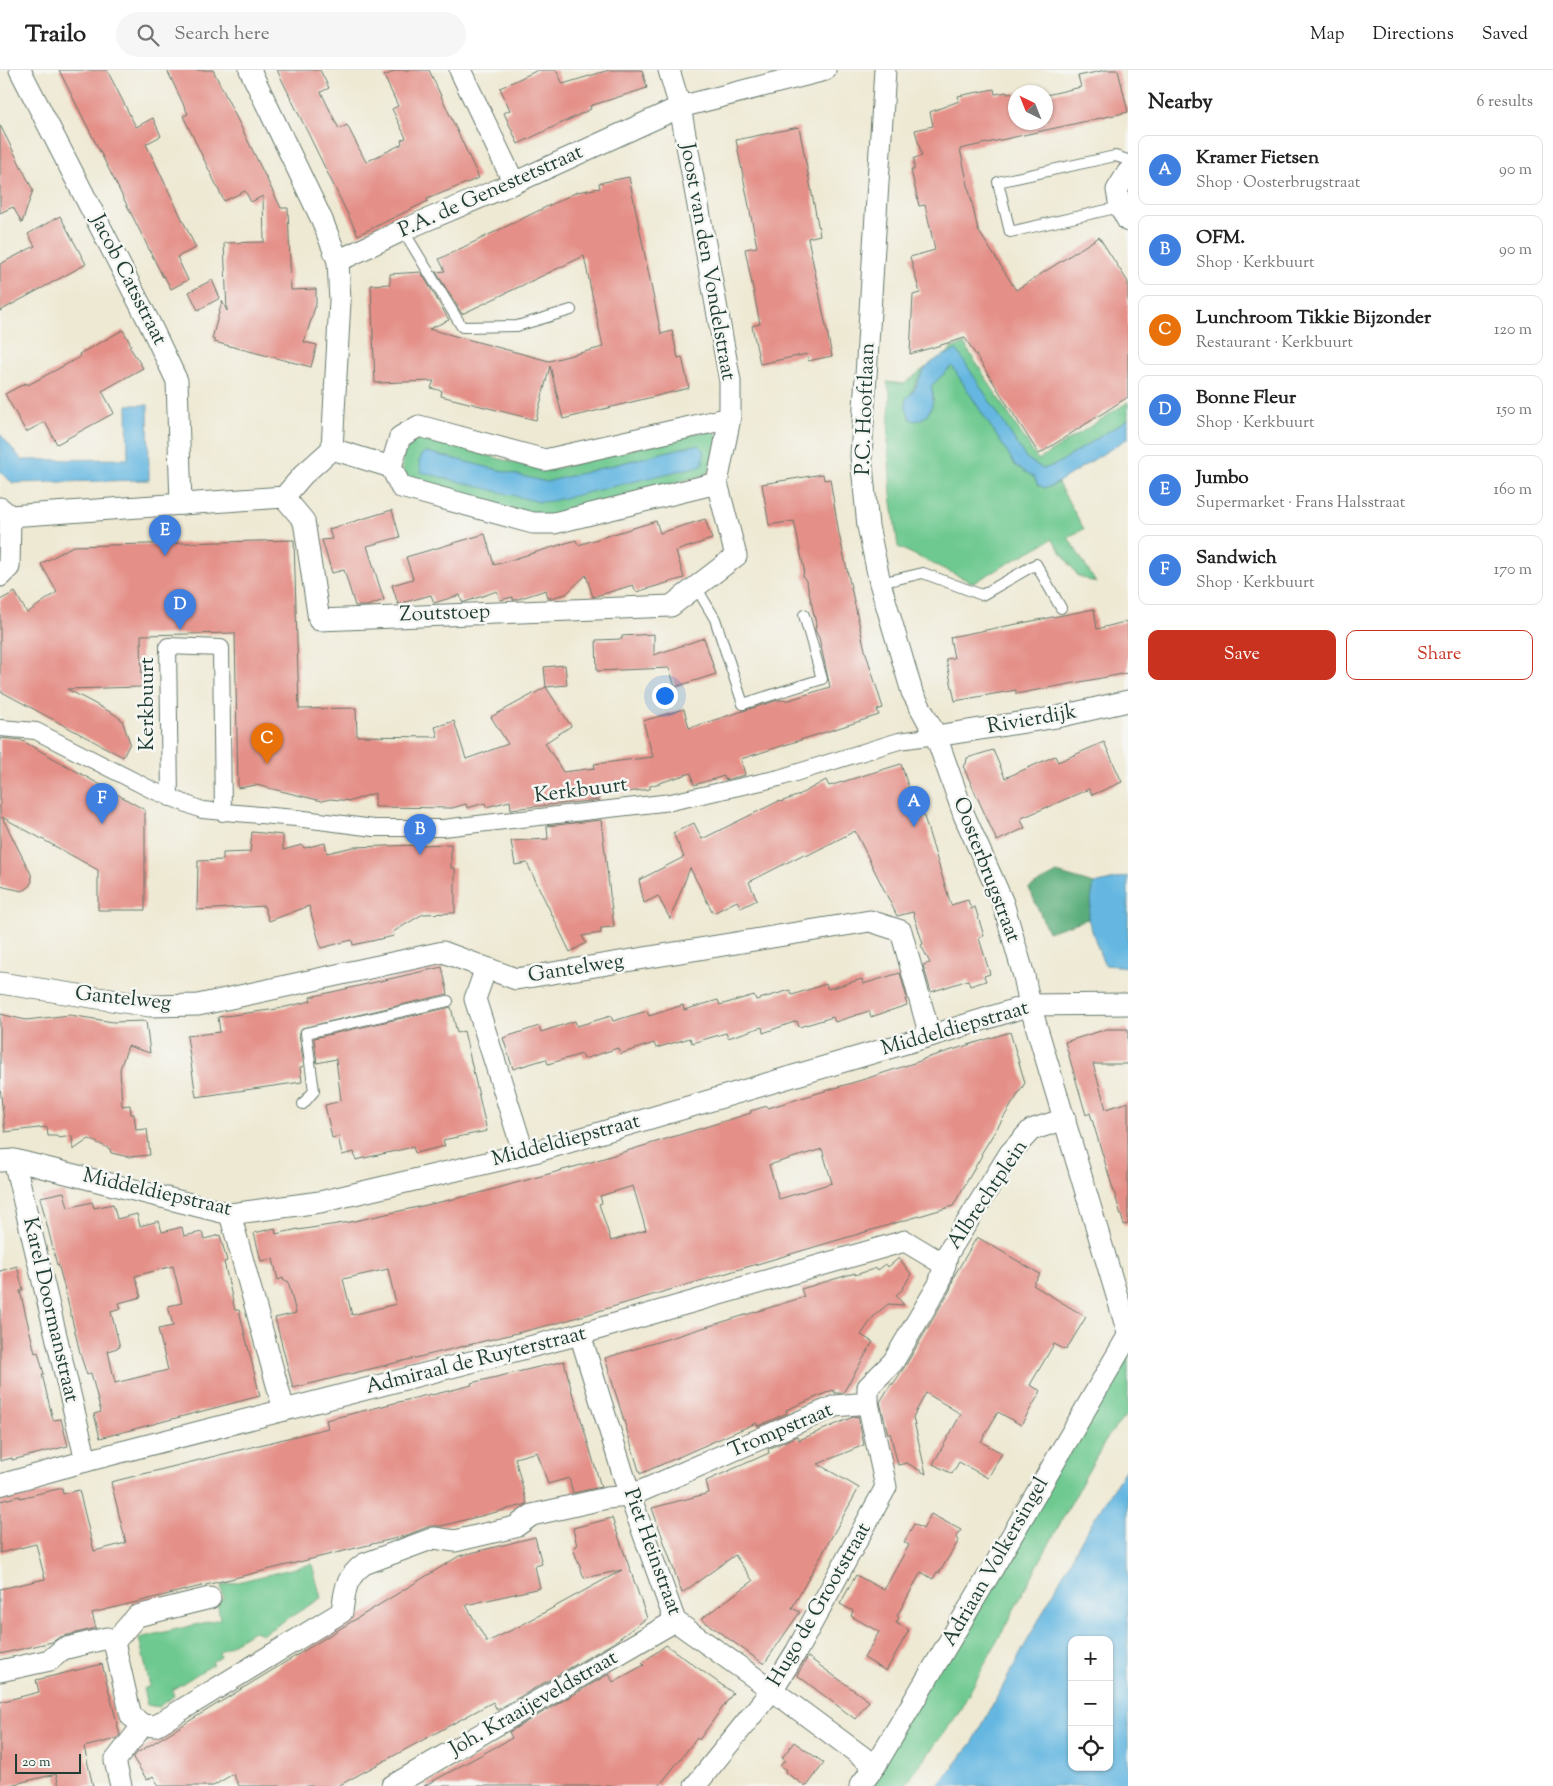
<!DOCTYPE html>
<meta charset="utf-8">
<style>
:root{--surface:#fff;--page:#f6f6f6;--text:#222;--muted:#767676;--line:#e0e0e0;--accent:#c8321e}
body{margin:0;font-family:"Sorts Mill Goudy",serif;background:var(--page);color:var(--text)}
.controls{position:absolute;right:15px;bottom:15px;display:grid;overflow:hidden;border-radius:10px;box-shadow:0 1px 4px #0004}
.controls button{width:45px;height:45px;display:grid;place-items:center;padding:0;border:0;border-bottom:1px solid var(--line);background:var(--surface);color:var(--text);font:25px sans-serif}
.compass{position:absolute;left:1008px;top:15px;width:45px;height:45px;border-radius:50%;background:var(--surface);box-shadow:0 1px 4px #0004;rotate:317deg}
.scale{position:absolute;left:15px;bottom:12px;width:66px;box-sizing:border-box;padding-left:5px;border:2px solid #1f3d34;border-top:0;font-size:14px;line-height:18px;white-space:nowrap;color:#1f3d34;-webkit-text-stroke:4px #f6f6f2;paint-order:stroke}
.you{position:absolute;left:664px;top:625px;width:18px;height:18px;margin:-12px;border:4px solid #fff;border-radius:50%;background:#1a73e8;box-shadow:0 0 0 8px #1a73e833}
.badge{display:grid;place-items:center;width:32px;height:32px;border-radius:50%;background:var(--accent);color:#fff;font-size:16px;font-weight:700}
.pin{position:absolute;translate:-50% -41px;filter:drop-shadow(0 1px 2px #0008)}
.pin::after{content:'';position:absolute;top:26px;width:18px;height:15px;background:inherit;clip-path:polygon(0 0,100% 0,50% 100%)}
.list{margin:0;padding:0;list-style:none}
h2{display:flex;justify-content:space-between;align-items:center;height:65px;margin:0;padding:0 20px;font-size:21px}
h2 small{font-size:16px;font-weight:400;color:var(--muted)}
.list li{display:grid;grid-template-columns:32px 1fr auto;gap:15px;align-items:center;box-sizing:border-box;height:70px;margin:0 10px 10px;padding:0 10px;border:1px solid var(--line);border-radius:10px}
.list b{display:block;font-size:19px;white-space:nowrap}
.list p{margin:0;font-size:16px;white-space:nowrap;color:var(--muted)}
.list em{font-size:16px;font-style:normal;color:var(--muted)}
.actions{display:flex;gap:10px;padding:15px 20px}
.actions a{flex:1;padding:11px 0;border:1px solid var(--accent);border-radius:10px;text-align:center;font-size:18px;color:var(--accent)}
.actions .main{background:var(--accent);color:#fff}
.icon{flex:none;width:28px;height:28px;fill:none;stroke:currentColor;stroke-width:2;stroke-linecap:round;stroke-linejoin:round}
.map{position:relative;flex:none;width:1128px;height:1716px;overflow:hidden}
header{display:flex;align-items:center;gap:30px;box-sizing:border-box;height:70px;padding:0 25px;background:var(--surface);border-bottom:1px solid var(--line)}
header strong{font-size:24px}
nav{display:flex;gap:28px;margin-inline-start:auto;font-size:18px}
.search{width:350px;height:45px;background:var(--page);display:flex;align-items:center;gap:12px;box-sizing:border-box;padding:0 18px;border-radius:28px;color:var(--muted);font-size:19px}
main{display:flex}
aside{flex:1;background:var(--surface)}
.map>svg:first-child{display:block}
.green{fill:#6ec990;stroke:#468362;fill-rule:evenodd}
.forest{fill:#5aad7a;stroke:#3c7557}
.water{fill:#65b7e1;stroke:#427a8a;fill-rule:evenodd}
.building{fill:#e48f87;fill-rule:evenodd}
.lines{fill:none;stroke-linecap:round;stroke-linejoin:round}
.service-casing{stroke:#67796c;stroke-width:12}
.pedestrian-casing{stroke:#67796c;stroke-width:18}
.minor-casing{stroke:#67796c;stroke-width:23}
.service{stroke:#fff;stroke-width:10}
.pedestrian{stroke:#fff;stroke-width:16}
.minor{stroke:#fff;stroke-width:21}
.labels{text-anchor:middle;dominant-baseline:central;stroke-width:5;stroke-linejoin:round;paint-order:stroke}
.street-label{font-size:21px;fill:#1f3d34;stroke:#f6f6f2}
</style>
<header>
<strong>Trailo</strong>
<div class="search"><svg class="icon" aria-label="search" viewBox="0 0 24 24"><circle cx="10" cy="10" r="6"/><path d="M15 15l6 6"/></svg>Search here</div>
<nav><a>Map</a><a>Directions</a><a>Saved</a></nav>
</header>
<main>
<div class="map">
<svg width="1128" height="1716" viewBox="0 0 1128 1716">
<rect width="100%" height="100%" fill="#f6f6f2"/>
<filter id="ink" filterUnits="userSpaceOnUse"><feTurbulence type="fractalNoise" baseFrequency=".02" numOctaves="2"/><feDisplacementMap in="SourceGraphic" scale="10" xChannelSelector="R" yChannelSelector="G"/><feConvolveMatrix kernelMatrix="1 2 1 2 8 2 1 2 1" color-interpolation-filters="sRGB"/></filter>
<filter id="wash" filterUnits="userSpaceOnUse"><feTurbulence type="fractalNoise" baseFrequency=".0096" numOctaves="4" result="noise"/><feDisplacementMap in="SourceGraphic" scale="20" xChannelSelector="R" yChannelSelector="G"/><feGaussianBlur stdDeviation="1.12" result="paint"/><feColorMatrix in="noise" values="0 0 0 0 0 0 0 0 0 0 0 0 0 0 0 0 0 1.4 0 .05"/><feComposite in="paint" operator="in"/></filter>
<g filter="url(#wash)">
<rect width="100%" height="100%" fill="#eee9d3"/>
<g class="green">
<polygon points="964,274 1038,390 1128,332 1128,349 1057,394 1043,399 1026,388 957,281 942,287 951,280 951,278"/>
<path d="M952,296l64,100 18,11 4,8 14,1 6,-3 26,46 -16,8 28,46 -18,-7 -26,-37 -79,44 -75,-36 -7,-53 -3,-50 2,-50 -3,-12 17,2 22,-17 -8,12 -8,17 11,24c11,-8 15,-21 10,-34z"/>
<path d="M710,360l10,6 -6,30 -9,9 -152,41h-13l-131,-33c-12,-19 -9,-34 12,-45l117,31h16zM694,375l-155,57 -112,-50 119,30z"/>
<polygon points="1128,1284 1128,1343 1109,1365 1085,1407 958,1644 904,1716 851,1716"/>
<polygon points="312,1494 321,1528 263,1564 253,1561 219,1582 220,1587 212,1592 213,1594 172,1620 174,1626 158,1637 147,1635 143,1619 150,1616 139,1568 220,1549 217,1531 224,1529 221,1516"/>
</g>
<polygon class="forest" points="1057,803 1094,814 1088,849 1048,862 1029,818"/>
<g class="water">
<path d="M957,280l69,108 17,11 14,-5 71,-45v19l-76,48 -7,2 -7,-3 -4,-8 -18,-11 -64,-100 -21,20c5,14 0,30 -14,35l-6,-1 -5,-12v-10c10,-5 12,-21 20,-30 7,-9 20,-13 31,-18z"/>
<polygon points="127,335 148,335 149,410 13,413 0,402 0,364 22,390 128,389"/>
<polygon points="694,375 700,376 704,381 703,393 699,396 552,431 539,432 421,402 419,392 422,384 427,382 546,412"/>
<polygon points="1128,806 1128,897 1105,895 1100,884 1088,849 1094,814"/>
<path d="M1128,1395v321h-190l35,-44 109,-203zM1072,1570h37v127h-37z"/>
</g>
<g id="blocks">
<g class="building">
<polygon points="59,0 107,0 136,57 153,48 161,66 146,74 196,178 177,187 188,210 171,219 164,206 163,207"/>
<polygon points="167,0 213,0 281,138 288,138 291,220 316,219 316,234 304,272 317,275 311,297 214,272 215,270 212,269 222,231 227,241 224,173 264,172 263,126 251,132 245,121 224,131 183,46 188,44"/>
<polygon points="277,0 320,0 329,18 321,22 339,59 347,55 366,92 402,74 401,70 406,68 392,39 398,36 384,6 398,0 429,0 479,108 427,129 428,131 358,165"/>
<polygon points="538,0 556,0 563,14 609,0 642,0 647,18 590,36 591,39 518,74 504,43 510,40 500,18"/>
<polygon points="1106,0 1118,0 1128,42 960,79 978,160 1016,220 1099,167 1128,212 1128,327 1039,384 965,268 910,284 913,225 920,223 910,187 935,180 925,135 919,136 911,100 914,100 914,88 922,86 915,60 933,56 930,42 959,31 958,26 994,19 995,24 1007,22 1007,24 1018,22 1016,22 1016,52 1046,52 1046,25 1081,17 1078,6"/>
<polygon points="0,55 33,120 22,153 13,137 0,143"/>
<polygon points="799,57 820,165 808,168 832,286 808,291 807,284 760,294 752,256 760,254 745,179 757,177 736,70"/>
<polygon points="629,107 661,264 672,261 678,288 682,287 689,318 563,349 550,296 536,350 441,326 442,321 431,318 434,311 375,313 371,215 390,214 390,204 421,202 449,250 429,259 549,291 603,277 584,186 462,244 436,202 445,201 439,189 577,122 600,118 599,113"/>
<polygon points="60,146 86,194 0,241 0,194 35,176 28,164"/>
<polygon points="212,210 220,228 198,240 189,222"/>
<polygon points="123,260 131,275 129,276 143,298 102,321 114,343 57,374 45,352 26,362 5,324 26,313 28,315 80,287 79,284"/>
<polygon points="823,404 824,410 830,409 839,464 865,580 883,638 877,640 879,645 741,689 745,705 725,710 724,706 694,715 691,703 650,716 650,719 620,723 619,719 598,722 599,730 511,739 510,731 486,737 485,733 467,738 466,734 452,738 375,737 375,723 351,731 330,729 322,731 256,715 238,718 235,563 141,565 142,617 67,619 114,644 122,650 130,673 123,687 0,621 0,530 15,522 27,543 57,522 41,494 73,476 294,470 299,639 356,638 357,666 438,667 435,657 454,651 466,689 508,674 491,647 546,617 571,656 545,673 563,702 595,698 594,694 653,687 643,651 684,639 689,658 778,630 789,630 830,617 819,568 815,560 816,554 807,513 803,506 804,499 794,451 769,455 762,414"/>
<polygon points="392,440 400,467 367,476 384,530 367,536 355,536 344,500 332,503 322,470 332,469 329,459"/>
<polygon points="705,449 712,469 676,481 684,508 636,522 633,515 593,527 586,505 566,524 551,528 548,528 546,520 515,530 513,530 513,527 500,530 497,521 465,532 462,532 460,525 434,533 431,525 398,534 392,515 413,509 406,487 485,464 494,495 576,470 578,475 656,451 660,463"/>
<polygon points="1094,539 1097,559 1128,551 1128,603 1016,624 1016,620 955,631 946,589 954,588 950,567"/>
<polygon points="654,564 654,585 704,568 716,604 675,617 669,598 597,601 596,570 622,569 622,566"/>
<polygon points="565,595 567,615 546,617 544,597"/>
<polygon points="0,668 21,670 145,740 145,840 98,840 98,800 2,747 31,804 32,811 28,818 22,821 0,816"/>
<polygon points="1104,672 1122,712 1092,725 1089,719 1022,748 1021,750 1025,758 997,771 963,696 966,694 967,688 993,680 1005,708 1055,686 1058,692"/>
<polygon points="901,694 912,728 918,727 951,835 968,830 971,839 975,837 984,866 979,868 990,904 984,906 986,911 970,916 968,910 931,922 923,895 930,893 921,875 923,874 913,842 897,846 855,761 806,786 804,784 749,812 757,830 741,838 737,831 713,843 690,798 670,849 658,826 644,833 639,810 684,787 673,763 694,753 702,769 779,731 780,732 797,726 826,710 829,716"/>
<polygon points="601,750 614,857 601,858 601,863 582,866 586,873 570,882 527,793 515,795 511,771 548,769 547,756"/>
<polygon points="252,762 283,765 283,780 302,775 304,778 325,773 327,783 353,777 451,774 451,798 455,798 455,843 423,844 393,862 394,866 353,875 352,870 321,878 309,836 269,851 264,836 197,840 198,791 223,790 223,783 250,782"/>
<polygon points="442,897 448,924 302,958 299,964 304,996 300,997 302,1012 196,1027 187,966 220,962 218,947 277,939 311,931 310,927"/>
<polygon points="900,903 907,929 905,929 907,935 871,947 869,941 835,952 833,947 799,957 797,951 763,963 762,957 728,968 726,963 692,973 690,968 656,978 654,973 620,984 618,978 584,989 582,984 548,994 546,989 513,999 503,968 539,956 541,962 575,951 577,956 611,946 613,951 647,941 649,946 683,935 684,940 718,930 720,935 754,925 756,930 790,920 792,925 826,914 828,919 862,909 863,914"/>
<polygon points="451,937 457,963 464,961 487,1061 443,1070 445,1076 415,1083 413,1077 356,1090 354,1082 342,1085 338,1066 332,1068 325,1035 341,1031 336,989 317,993 314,968"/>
<polygon points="0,944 26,950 70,945 113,952 146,951 150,983 128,976 120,999 122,1036 130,1035 131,1044 134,1044 136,1060 147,1059 150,1085 129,1087 111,1083 110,1079 89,1069 73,1080 72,1066 59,1068 56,1066 48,1066 47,1057 5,1062 0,1017"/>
<polygon points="1107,959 1128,959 1128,994 1093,994 1106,1039 1128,1032 1128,1154 1124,1155 1090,1043 1086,1045 1065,972"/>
<path d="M1010,962l15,51 -44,71 1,1 -29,51 -395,117 -265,65 -18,-70 21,-5 -8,-32h-4l-1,-3 -5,2 -5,-21 -12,2 -7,-28 21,-5 1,6 22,-5v1l52,-8 126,-28 105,-29 170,-52 -1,-2 17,-5 1,2 97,-29 58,-19v-1zM822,1079l10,34 -53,16 -10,-34zM633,1116l13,44 -35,11 -12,-37 3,-1 -2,-7zM388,1199l8,35 -44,11 -9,-36z"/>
<path d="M64,1122l4,16 24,-6 2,6 19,-4 4,15 20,-5 3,12 19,-5 3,11 20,-5 2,9 18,-4 2,7 16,-4 7,26 -3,1 11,48h4l21,86 -160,42 -6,-24 7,-2 -10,-39 -4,2 -6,-18 -18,-75 -5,-18 -1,1 -17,-68zM173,1196l9,37 -14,3 5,20 -15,3 10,41 -53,13 -7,-32 12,-4 -9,-35 10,-3 -2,-6 22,-6 -6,-21z"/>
<polygon points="977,1167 1040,1204 1033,1215 1086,1247 1066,1280 1054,1274 1030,1315 1041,1321 1021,1355 998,1342 981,1372 1002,1383 988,1408 959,1392 952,1404 933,1394 961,1344 926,1323 913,1347 926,1404 907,1393 898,1395 890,1363 888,1364 880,1332 891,1314 893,1314 904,1298 950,1220 954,1206"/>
<polygon points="899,1188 911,1204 902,1220 896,1225 904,1235 888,1234 874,1246 861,1265 873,1272 843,1323 835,1323 833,1320 786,1340 787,1343 758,1356 756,1353 640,1404 605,1288 804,1227 801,1219 855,1203 855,1205 877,1198 878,1200 886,1194 888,1197"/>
<polygon points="17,1196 23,1220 20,1221 35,1283 38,1282 44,1304 42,1304 53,1350 61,1349 68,1376 12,1390 12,1388 0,1391 0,1201"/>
<polygon points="564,1291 573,1326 574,1326 601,1417 573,1423 569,1408 548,1414 537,1382 515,1388 527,1434 524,1435 441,1456 430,1456 405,1466 92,1543 96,1558 60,1567 52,1572 0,1584 0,1519 45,1509 36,1474 0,1483 0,1431 20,1426 20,1428 62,1418 63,1424 79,1420 94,1481 126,1473 111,1412 328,1358 326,1350 431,1324 432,1325 472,1315 471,1313"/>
<polygon points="858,1346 864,1375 818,1394 859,1418 792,1538 800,1542 764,1594 701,1549 753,1511 735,1485 682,1523 652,1438 709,1423 706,1411 769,1383 768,1379 797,1366 799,1370 853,1347"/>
<polygon points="931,1444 961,1460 956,1468 959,1470 939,1503 937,1502 933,1509 921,1502 897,1546 899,1548 896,1553 909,1560 886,1601 864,1588 879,1562 851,1546 853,1541 840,1534 856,1505 884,1520 909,1475 904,1472 914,1454 923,1459"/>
<polygon points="612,1448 647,1548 613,1573 497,1640 493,1632 338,1716 239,1716 233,1704 213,1716 159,1716 153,1706 147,1710 133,1688 137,1683 459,1486 535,1467 542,1494 535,1496 540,1518 466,1535 487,1572 516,1558 622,1500 584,1508 573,1478 577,1476 573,1458"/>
<polygon points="666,1575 733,1623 699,1670 697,1668 659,1716 424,1716 512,1668 509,1662 609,1604 613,1612 644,1595 642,1593"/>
<polygon points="808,1587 869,1631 855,1649 797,1605"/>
<polygon points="102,1594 120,1665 116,1669 84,1677 93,1716 59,1716 56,1704 6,1716 0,1716 0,1632 39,1622 36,1610"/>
<polygon points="794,1672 824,1693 807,1716 805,1716 785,1702 786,1700 780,1696 785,1690 782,1688"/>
</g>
</g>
</g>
<g filter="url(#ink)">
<use href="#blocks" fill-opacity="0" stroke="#67796c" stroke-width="1"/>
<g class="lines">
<g class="service-casing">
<g id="service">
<polyline points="1120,137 1010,162 998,112 1115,86 1128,90"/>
<polyline points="403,160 462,257 517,256 571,240"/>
<polyline points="880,513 923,503 982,525 1036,494 1061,538"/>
<polyline points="696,517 715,549 743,634 822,609 804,545"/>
<polyline points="303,1034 314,1021 306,963 448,931"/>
</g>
</g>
<g class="pedestrian-casing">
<g id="pedestrian">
<polyline points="0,658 36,661 152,720 202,740 296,748 374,758 443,758 671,732 779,708 899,671 936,666"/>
<polyline points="170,728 168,576 221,578 223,743"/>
</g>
</g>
<g class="minor-casing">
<g id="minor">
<polyline points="20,0 149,252 177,311 181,434"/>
<polyline points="250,0 322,150 338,191"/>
<polyline points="460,0 514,113"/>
<polyline points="885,0 861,386 868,456 880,513 912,622 936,666 964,745 1003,833 1024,906 1030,935 1128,1263"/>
<polyline points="1128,102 1117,120 1120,137 1128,151"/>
<polyline points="332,379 340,231 338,191 403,160 514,113 680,37 825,0"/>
<polyline points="332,379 391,397"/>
<polyline points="717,413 554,453 533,453 401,417 391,397 400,367 419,356 545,390 730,348"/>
<polyline points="284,427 304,451 319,550 671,536 736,486 717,413 730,348 730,311 680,37 669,0"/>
<polyline points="0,438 10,446 284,427 303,405 332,379"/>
<polyline points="0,506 9,497 10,446"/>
<polyline points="936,666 1057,647 1128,631"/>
<polyline points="486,898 475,929 524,1084"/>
<polyline points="0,913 150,936 198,935 443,882 516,909 870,851 901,861 930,966"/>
<polyline points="14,1090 86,1391"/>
<polyline points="0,1091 14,1090 230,1144 320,1132 538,1081 930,966 1030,935 1128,934"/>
<polyline points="230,1144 284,1340"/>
<polyline points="580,1264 630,1426 675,1551 772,1620 875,1696"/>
<polyline points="0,1415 86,1391 580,1264 905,1171 945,1195"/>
<polyline points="114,1572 137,1546 210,1528"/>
<path d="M0,1601l50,-11 13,-11 44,-11 7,4 17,74 12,9 12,1 187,-114c3,-22 3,-34 22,-48l70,-26 21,3 60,-14 17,-12 75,-17 23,-2 205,-90 33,-3v-16l25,-25 46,-78 9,-31 62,-100 21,-23 34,-11"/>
<polyline points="121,1716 115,1691 143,1655"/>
<polyline points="392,1716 675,1551"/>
<polyline points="695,1716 772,1620 796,1582 886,1417 868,1333"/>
<polyline points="860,1716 875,1696 993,1498 1128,1266"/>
</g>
</g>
<use href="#service" class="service"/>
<use href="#pedestrian" class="pedestrian"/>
<use href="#minor" class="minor"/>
</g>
</g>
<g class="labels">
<g class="street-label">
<text transform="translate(491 122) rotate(-24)">P.A. de Genestetstraat</text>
<text transform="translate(707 192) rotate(80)">Joost van den Vondelstraat</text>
<text transform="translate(128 210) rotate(63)">Jacob Catsstraat</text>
<text transform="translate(866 339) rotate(-88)">P.C. Hooftlaan</text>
<text transform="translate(445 544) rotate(-2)">Zoutstoep</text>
<text transform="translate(148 634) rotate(-90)">Kerkbuurt</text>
<text transform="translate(1032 650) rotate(-10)">Rivierdijk</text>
<text transform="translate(581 721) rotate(-7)">Kerkbuurt</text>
<text transform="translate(986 800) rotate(69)">Oosterbrugstraat</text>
<text transform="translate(576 899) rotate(-9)">Gantelweg</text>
<text transform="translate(123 929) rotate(6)">Gantelweg</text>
<text transform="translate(955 959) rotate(-16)">Middeldiepstraat</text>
<text transform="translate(566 1071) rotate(-15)">Middeldiepstraat</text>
<text transform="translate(157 1123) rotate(13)">Middeldiepstraat</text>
<text transform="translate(988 1125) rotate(-56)">Albrechtplein</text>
<text transform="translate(50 1240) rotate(77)">Karel Doormanstraat</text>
<text transform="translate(476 1291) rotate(-14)">Admiraal de Ruyterstraat</text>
<text transform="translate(781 1361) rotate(-23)">Trompstraat</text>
<text transform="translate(652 1482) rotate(70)">Piet Heinstraat</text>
<text transform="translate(996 1492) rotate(-60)">Adriaan Volkersingel</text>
<text transform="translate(820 1535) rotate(-60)">Hugo de Grootstraat</text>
<text transform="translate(534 1634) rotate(-30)">Joh. Kraaijeveldstraat</text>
</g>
</g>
</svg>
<div class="controls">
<button>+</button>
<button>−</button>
<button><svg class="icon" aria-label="locate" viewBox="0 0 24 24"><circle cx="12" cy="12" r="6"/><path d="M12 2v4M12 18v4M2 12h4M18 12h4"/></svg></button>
</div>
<svg class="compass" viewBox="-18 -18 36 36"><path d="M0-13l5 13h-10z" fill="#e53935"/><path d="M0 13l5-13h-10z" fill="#767676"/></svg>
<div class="scale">20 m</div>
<div class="you"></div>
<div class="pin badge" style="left:914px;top:757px;background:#3f7fe0">A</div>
<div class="pin badge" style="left:420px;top:785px;background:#3f7fe0">B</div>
<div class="pin badge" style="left:267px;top:694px;background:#e8710a">C</div>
<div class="pin badge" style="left:180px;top:560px;background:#3f7fe0">D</div>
<div class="pin badge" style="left:165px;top:486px;background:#3f7fe0">E</div>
<div class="pin badge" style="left:102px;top:754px;background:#3f7fe0">F</div>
</div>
<aside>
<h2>Nearby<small>6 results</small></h2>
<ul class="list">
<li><span class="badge" style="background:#3f7fe0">A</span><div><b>Kramer Fietsen</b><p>Shop · Oosterbrugstraat</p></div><em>90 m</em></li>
<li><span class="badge" style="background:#3f7fe0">B</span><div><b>OFM.</b><p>Shop · Kerkbuurt</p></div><em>90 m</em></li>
<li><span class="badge" style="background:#e8710a">C</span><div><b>Lunchroom Tikkie Bijzonder</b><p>Restaurant · Kerkbuurt</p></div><em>120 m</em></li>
<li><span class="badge" style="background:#3f7fe0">D</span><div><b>Bonne Fleur</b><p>Shop · Kerkbuurt</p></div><em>150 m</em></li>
<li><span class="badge" style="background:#3f7fe0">E</span><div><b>Jumbo</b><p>Supermarket · Frans Halsstraat</p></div><em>160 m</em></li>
<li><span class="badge" style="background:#3f7fe0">F</span><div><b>Sandwich</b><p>Shop · Kerkbuurt</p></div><em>170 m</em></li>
</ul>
<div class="actions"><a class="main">Save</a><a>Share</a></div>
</aside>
</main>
